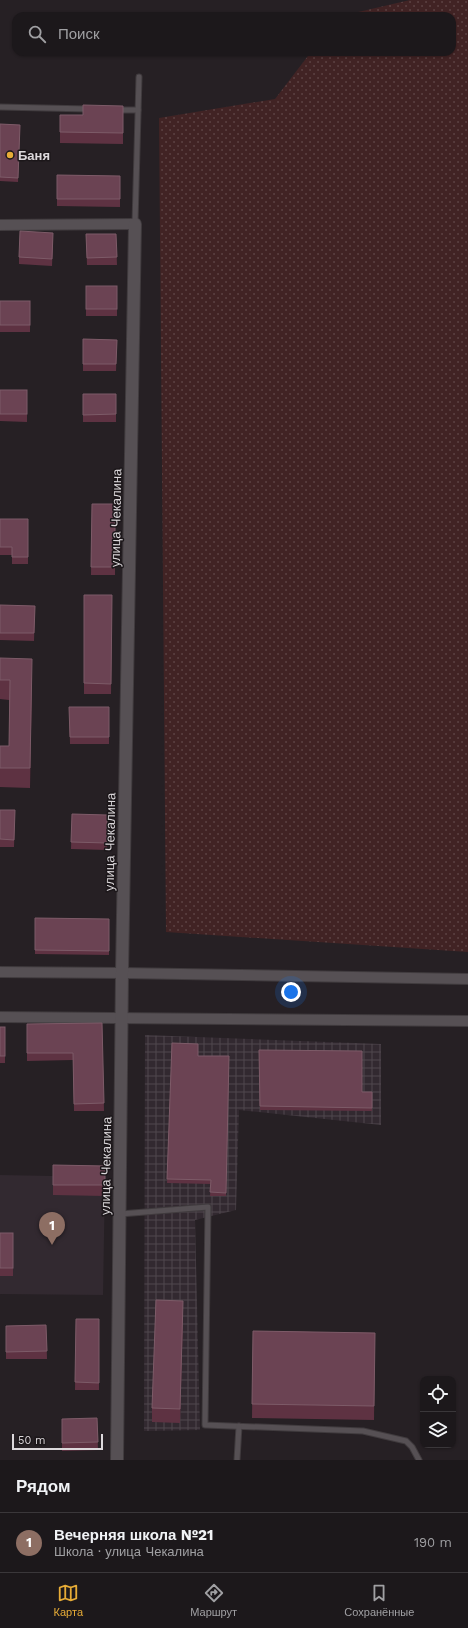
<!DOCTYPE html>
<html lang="ru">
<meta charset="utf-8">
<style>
:root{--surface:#1c181b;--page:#292528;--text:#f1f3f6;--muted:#a0a0a3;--line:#3a373a;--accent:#e7ac37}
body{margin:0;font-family:"Work Sans",sans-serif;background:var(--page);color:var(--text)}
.controls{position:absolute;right:12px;bottom:12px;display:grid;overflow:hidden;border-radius:8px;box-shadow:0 1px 3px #0004}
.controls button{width:36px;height:36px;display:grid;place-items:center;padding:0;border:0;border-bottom:1px solid var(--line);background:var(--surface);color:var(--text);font:20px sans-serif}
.scale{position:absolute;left:12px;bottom:10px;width:91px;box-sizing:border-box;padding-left:4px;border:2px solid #dcd8db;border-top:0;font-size:11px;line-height:14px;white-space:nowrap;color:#dcd8db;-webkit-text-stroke:3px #1c171a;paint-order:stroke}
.you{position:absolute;left:291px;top:992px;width:14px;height:14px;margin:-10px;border:3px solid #fff;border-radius:50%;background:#1a73e8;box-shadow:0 0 0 6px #1a73e833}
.badge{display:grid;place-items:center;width:26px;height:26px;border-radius:50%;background:var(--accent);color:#fff;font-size:13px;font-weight:700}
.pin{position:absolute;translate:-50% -33px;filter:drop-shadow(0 1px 2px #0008)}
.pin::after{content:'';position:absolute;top:21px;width:14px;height:12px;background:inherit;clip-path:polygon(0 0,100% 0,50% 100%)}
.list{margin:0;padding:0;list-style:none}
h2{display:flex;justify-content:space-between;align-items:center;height:52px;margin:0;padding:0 16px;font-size:17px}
h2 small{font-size:13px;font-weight:400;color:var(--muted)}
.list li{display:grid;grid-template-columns:26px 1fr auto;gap:12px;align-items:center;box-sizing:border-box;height:60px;padding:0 16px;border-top:1px solid var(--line)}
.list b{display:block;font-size:15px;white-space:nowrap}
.list p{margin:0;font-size:13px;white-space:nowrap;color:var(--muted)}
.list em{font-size:13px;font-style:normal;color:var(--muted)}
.icon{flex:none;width:22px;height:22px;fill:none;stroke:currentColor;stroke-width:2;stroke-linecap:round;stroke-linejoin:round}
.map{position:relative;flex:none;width:468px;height:1460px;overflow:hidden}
.search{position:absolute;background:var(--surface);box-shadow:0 1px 3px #0004;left:12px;right:12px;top:12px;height:44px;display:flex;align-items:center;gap:10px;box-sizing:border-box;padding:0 14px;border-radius:12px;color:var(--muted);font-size:15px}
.sheet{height:112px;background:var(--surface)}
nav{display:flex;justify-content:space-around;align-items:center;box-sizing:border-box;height:56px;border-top:1px solid var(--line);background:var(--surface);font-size:11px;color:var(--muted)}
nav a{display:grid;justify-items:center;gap:2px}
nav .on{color:var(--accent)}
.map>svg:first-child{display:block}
.built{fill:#322930}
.industrial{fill:url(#industrial-grid)}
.garden{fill:url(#garden-dots)}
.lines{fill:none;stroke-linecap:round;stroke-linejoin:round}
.lane-casing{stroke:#403b3e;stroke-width:7}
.street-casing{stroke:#403b3e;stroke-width:12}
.secondary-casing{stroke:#403b3e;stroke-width:14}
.lane{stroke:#565054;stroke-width:5}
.street{stroke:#565054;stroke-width:10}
.secondary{stroke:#565054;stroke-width:12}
.wall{fill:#5e3242}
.shaded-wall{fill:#42232f}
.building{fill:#6b4353;stroke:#7d5b68}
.poi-dot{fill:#e7ac37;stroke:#1c171a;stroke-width:1.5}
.labels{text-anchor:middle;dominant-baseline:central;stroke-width:3;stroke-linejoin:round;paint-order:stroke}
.poi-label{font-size:13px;font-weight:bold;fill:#dcd8db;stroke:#1c171a;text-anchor:start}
.street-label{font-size:13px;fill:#dcd8db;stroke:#1c171a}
</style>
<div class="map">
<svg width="468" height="1460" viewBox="0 0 468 1460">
<defs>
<pattern id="industrial-grid" width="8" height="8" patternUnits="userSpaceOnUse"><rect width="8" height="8" fill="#322930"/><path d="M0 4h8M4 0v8" fill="none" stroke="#4f474d"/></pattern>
<pattern id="garden-dots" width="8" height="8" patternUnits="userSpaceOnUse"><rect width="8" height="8" fill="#412324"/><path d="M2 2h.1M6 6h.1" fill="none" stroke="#5c4243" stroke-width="1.8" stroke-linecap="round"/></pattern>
</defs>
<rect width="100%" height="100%" fill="#262024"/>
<polygon class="built" points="0,1175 105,1177 103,1295 0,1294"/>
<polygon class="industrial" points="145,1035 381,1044 381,1125 239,1110 236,1210 195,1220 200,1430 144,1431"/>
<polygon class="garden" points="410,0 468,0 468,952 166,932 159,118 275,99 311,52 452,52 452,16 341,16"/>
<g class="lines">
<g class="lane-casing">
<g id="lane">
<polyline points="0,107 89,109"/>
<polyline points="117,110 138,110"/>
<polyline points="135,223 139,77"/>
<polyline points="120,1214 208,1207 205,1425 363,1431 406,1441 412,1447 419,1460"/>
<polyline points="237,1460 239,1426"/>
</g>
</g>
<g class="street-casing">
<g id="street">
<polyline points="0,225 135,224"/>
<polyline points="0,972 122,973 468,979"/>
<polyline points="0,1017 468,1021"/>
</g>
</g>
<g class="secondary-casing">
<polyline id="secondary" points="117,1460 122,973 135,224"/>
</g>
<use href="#lane" class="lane"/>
<use href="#street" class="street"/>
<use href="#secondary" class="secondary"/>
</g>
<g class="wall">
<polygon points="123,106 123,144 60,143 60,115 83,115"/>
<polygon points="0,124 20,125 18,182 0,181"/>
<polygon points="57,175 120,176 120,207 57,206"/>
<polygon points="86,234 116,234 117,265 87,265"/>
<polygon points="53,240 52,266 19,264 19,257"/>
<rect x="86" y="286" width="31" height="30"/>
<rect x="0" y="301" width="30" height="31"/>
<polygon points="83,339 117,340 116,371 83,371"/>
<polygon points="0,390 27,390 27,422 0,421"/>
<rect x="83" y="394" width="33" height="28"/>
<polygon points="92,504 115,504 115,575 91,575"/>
<polygon points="0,519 28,519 28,564 12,564 12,555 0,555"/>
<polygon points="84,595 112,595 111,694 84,694"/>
<polygon points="0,605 35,606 34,641 0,640"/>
<polygon points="0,658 32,678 30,788 0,787 0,746 9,746 9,700 0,699"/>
<polygon points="69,707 109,707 109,744 70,744"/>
<polygon points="0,810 15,810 14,847 0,847"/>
<polygon points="72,814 107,815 107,850 71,849"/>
<polygon points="35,918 109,919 109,955 35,954"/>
<polygon points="102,1023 104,1111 74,1111 73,1060 27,1061 27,1024"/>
<rect x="0" y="1027" width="5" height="36"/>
<polygon points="172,1043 198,1056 229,1056 226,1196 210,1196 211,1184 167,1183"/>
<polygon points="259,1050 362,1092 372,1092 372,1111 260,1110"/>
<polygon points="53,1165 105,1166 105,1196 53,1195"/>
<rect x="0" y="1233" width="13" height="43"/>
<polygon points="183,1315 180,1423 152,1422 152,1408"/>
<polygon points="76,1319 99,1319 99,1390 75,1390"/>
<polygon points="46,1325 47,1359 6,1359 6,1326"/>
<polygon points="253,1331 375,1333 374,1420 252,1418"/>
<polygon points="97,1418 98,1450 62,1451 62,1419"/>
</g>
<g class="shaded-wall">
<polygon points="32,659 32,678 30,788 30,768"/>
<polygon points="183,1301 183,1315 180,1423 180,1409"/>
</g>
<g class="building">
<polygon points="83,105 123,106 123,133 60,132 60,115 83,115"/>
<polygon points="0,124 20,125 18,178 0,177"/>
<polygon points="57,175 120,176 120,199 57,199"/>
<polygon points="20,231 53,233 52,259 19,257"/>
<polygon points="86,234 116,234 117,257 87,258"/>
<rect x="86" y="286" width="31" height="23"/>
<rect x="0" y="301" width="30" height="24"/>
<polygon points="83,339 117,340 116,364 83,364"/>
<rect x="0" y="390" width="27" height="24"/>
<polygon points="83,394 116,394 116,414 83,415"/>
<polygon points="92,504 115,504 115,567 91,567"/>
<polygon points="0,519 28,519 28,557 12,557 12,547 0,547"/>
<polygon points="84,595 112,595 111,684 84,683"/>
<polygon points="0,605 35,606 34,633 0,633"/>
<polygon points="0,658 32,659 30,768 0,768 0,746 9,746 10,680 0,680"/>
<polygon points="69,707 109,707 109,737 70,737"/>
<polygon points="0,810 15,810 14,840 0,839"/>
<polygon points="72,814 107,815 107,843 71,842"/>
<polygon points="35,918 109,919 109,951 35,950"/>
<polygon points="102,1023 104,1103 74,1104 73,1053 27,1053 27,1024"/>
<rect x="0" y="1027" width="5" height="29"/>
<polygon points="172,1043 198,1044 198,1056 229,1056 226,1193 210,1192 211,1180 167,1179"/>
<polygon points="259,1050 362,1051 362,1092 372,1092 372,1108 260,1106"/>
<polygon points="53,1165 105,1166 105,1185 53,1185"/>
<rect x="0" y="1233" width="13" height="35"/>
<polygon points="156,1300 183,1301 180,1409 152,1408"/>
<polygon points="76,1319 99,1319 99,1383 75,1382"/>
<polygon points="46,1325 47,1351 6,1352 6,1326"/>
<polygon points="253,1331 375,1333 374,1406 252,1404"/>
<polygon points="97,1418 98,1442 62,1443 62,1419"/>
</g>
<circle class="poi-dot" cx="10" cy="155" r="4"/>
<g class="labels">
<g class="poi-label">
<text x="18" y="155">Баня</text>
</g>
<g class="street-label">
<text transform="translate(116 518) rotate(-89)">улица Чекалина</text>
<text transform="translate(110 842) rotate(-89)">улица Чекалина</text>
<text transform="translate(106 1166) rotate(-89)">улица Чекалина</text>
</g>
</g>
</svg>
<div class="controls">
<button><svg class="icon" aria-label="locate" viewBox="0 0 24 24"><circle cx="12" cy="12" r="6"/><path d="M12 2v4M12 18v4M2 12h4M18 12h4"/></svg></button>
<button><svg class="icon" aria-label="layers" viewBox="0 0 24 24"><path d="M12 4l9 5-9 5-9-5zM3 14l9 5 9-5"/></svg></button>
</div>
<div class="scale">50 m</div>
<div class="you"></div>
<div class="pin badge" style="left:52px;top:1245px;background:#8d6e63">1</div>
<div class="search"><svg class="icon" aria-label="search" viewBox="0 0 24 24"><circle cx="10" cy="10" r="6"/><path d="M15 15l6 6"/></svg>Поиск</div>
</div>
<section class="sheet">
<h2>Рядом<small></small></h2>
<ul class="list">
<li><span class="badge" style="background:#8d6e63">1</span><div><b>Вечерняя школа №21</b><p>Школа · улица Чекалина</p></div><em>190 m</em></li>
</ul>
</section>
<nav>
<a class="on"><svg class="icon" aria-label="map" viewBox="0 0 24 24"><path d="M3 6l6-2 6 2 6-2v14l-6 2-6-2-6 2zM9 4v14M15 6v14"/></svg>Карта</a>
<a><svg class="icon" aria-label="directions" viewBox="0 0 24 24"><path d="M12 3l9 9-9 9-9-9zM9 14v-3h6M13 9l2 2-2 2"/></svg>Маршрут</a>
<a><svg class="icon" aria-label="saved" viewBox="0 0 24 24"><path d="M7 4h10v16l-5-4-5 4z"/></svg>Сохранённые</a>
</nav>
